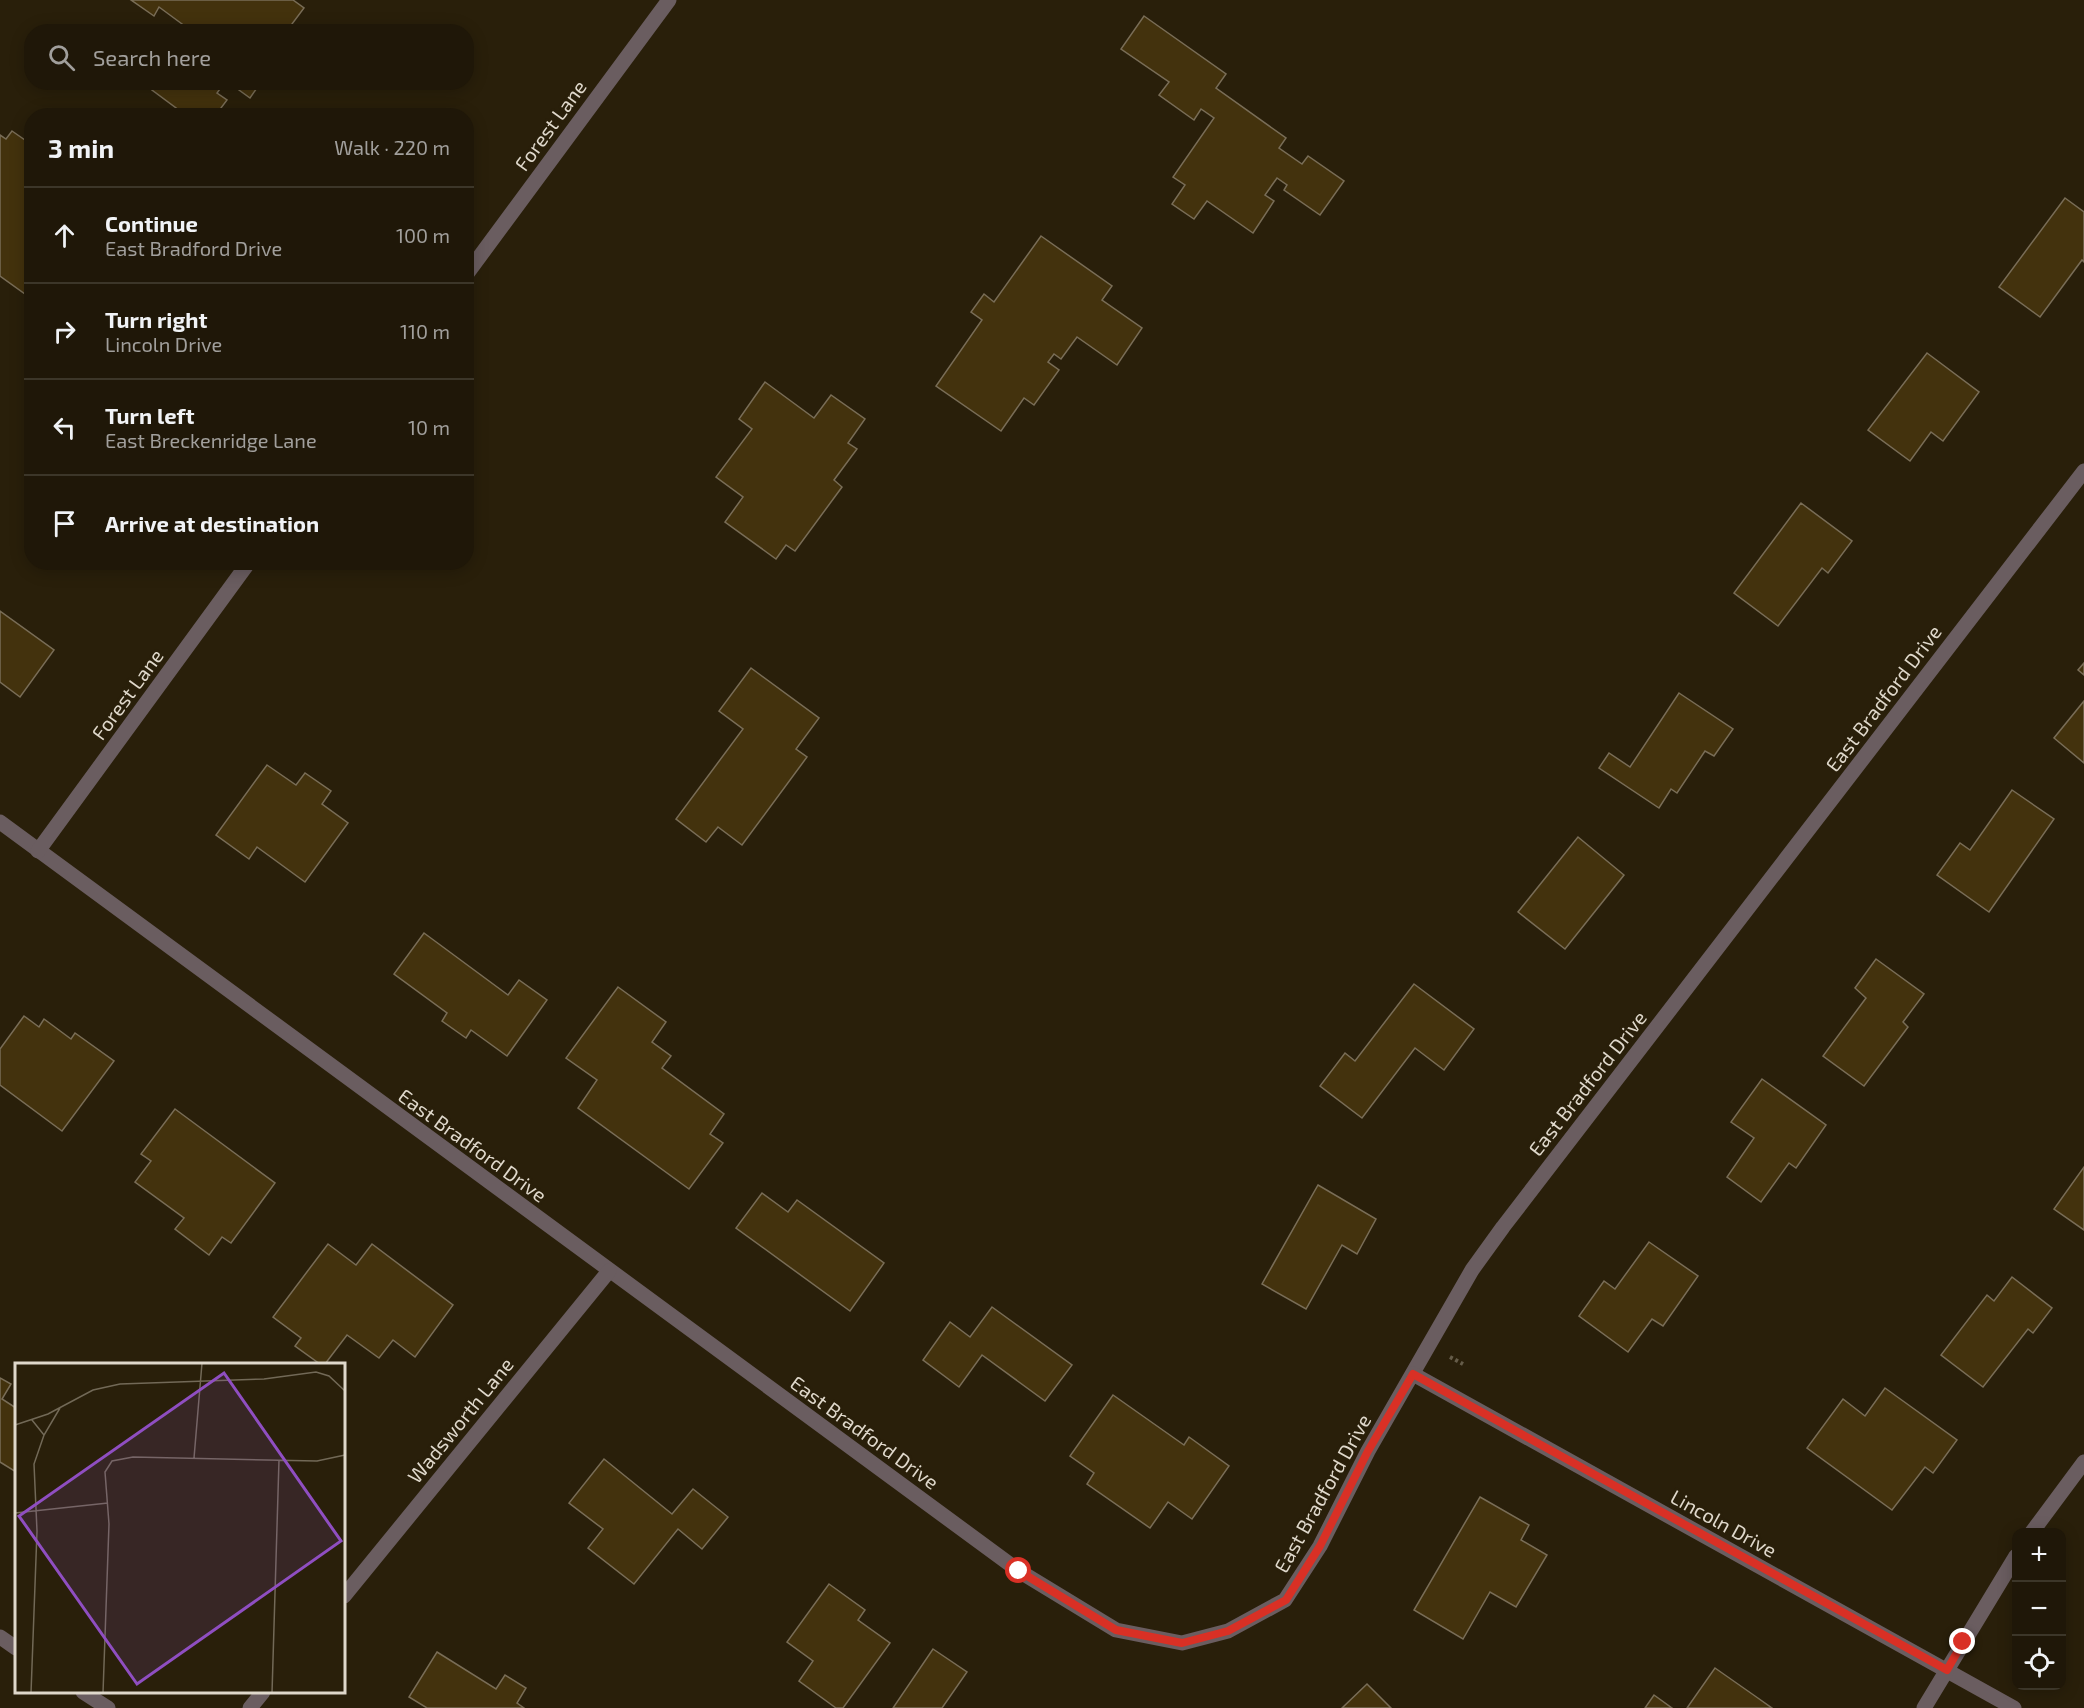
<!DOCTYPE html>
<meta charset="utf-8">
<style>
:root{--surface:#1f1708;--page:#272012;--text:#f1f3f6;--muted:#a19f9c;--line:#3c3629}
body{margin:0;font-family:"Exo 2",sans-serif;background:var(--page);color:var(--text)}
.controls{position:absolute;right:18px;bottom:18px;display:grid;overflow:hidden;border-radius:12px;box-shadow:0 3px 15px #0003}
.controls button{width:54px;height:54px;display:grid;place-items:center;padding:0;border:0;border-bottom:2px solid var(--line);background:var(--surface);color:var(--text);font:30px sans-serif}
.stop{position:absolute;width:18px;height:18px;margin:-14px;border:4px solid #d93025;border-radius:50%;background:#fff}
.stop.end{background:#d93025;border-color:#fff;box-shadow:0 2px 6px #0008}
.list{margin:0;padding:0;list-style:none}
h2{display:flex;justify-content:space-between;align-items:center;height:78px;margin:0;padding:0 24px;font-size:26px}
h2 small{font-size:20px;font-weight:400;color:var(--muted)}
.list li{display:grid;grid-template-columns:39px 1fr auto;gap:18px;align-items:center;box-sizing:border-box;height:96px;padding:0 24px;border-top:2px solid var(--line)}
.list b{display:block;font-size:22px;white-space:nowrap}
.list p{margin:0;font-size:20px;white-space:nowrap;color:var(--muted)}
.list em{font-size:20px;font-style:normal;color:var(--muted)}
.icon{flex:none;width:33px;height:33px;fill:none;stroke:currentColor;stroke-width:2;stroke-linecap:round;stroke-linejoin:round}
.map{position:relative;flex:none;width:2084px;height:1708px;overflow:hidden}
.search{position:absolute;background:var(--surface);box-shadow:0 3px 15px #0003;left:24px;top:24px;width:450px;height:66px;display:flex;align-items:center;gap:15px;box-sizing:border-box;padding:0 21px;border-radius:24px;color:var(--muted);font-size:22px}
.panel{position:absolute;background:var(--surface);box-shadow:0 3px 15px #0003;left:24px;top:108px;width:450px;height:462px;border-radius:24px}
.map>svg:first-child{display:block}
.building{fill:#43320d;stroke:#796d57;stroke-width:1.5}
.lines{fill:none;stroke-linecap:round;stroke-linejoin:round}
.path{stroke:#655c49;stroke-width:4;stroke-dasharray:3 3;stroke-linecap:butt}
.minor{stroke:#6a5d60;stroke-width:15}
.route{stroke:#d93025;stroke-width:8}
.labels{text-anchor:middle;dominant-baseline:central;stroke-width:5;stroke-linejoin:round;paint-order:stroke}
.street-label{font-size:20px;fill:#dfd8cb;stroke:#291f0a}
.inset-road{fill:none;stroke:#726957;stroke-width:1.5}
.view{fill:#8f4ec1;fill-opacity:0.15;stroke:#8f4ec1;stroke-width:3}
.inset-edge{fill:none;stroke:#dfd8cb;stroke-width:3}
</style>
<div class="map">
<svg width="2084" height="1708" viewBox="0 0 2084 1708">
<rect width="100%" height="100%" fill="#291f0a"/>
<g class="building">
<polygon points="131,0 293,0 304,8 286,32 193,32 159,7 154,16"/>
<polygon points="1144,16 1226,74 1216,88 1286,138 1279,148 1302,164 1308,156 1344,181 1320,215 1284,190 1287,185 1277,178 1265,195 1274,201 1253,233 1207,201 1194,219 1172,204 1185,185 1173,177 1214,118 1201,109 1194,120 1159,95 1169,82 1121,49"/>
<polygon points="157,82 225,82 217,93 227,100 215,116 187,116 152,90"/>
<polygon points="228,82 261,82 250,98"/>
<polygon points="12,131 32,145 32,299 0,276 0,135 6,139"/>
<polygon points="2065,198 2084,212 2084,262 2082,260 2040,317 1999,287"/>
<polygon points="1041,236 1112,286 1102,300 1142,328 1117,365 1077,337 1061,359 1054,354 1048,362 1059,370 1034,405 1024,398 1001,431 936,386 982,320 971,312 984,294 994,302"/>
<polygon points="1927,353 1979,392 1943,441 1931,432 1910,461 1868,430"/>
<polygon points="765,382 814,418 831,395 865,419 848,443 857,449 834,480 842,487 795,551 786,545 776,559 725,522 743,497 716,477 752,429 739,419"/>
<polygon points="1801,503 1852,541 1828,573 1822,568 1778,626 1734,593"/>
<polygon points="0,611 54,650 20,697 0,682"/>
<polygon points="2084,663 2084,675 2078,670"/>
<polygon points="751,668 819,718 796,749 807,757 742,845 718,827 706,842 676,819 743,729 719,711"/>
<polygon points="1679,693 1733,729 1714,756 1705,751 1677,793 1671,789 1659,808 1599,768 1609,753 1630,767"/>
<polygon points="2084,701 2084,763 2054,738"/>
<polygon points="267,765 296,785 305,773 331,791 322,804 348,823 305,882 257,847 249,859 216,835"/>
<polygon points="2012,790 2054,819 1989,912 1937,875 1960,843 1970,850"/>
<polygon points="1578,837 1624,875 1565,949 1518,912"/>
<polygon points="424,933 508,995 519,980 547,1000 507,1056 471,1030 466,1038 442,1021 447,1013 394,974"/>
<polygon points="1876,959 1924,994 1903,1022 1908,1027 1864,1086 1823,1056 1866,998 1855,988"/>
<polygon points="1414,984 1474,1029 1444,1070 1415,1048 1362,1118 1320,1086 1345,1053 1355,1061"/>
<polygon points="618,987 666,1022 652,1042 671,1056 662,1068 724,1114 710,1134 723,1143 689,1189 578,1108 597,1080 566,1058"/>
<polygon points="24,1016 39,1027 44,1019 71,1039 75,1033 114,1061 62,1131 0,1085 0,1049"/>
<polygon points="1762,1079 1826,1125 1796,1168 1789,1163 1761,1202 1727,1177 1754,1138 1731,1122"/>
<polygon points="175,1109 275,1183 231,1243 222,1237 209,1255 175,1229 184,1218 135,1182 151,1161 141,1154"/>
<polygon points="2084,1167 2084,1230 2054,1209"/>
<polygon points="1318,1185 1376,1219 1357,1254 1342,1245 1306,1309 1262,1284"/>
<polygon points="762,1193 788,1212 797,1200 884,1263 850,1311 736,1228"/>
<polygon points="1649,1242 1698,1276 1663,1326 1652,1319 1628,1352 1579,1316 1604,1281 1615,1289"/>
<polygon points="328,1244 356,1265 372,1244 453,1305 415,1357 393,1340 379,1358 347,1335 325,1364 320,1364 295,1346 301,1338 273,1317"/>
<polygon points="2012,1277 2052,1308 2033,1333 2028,1329 1983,1387 1941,1355 1987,1295 1994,1301"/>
<polygon points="992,1307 1072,1365 1045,1401 982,1355 959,1387 923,1360 950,1322 970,1337"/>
<polygon points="0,1378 11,1384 2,1399 16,1408 16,1472 0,1462"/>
<polygon points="1885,1388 1957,1440 1933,1473 1925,1467 1892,1510 1807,1448 1843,1399 1865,1416"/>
<polygon points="1113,1395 1184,1445 1189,1437 1229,1466 1192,1519 1168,1502 1150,1528 1087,1484 1094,1473 1070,1456"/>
<polygon points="604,1459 672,1514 693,1489 728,1517 702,1549 678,1529 634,1584 588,1548 603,1529 569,1503"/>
<polygon points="1480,1497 1529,1525 1521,1540 1547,1555 1516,1607 1490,1592 1463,1639 1414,1610"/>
<polygon points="829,1584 865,1610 858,1620 890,1643 843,1708 836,1708 799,1681 813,1661 787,1642"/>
<polygon points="933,1649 967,1672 942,1708 893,1708"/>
<polygon points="437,1652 496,1689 505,1675 526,1688 517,1703 524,1708 427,1708 409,1697"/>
<polygon points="1715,1668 1755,1696 1772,1708 1687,1708"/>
<polygon points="1367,1684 1391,1708 1342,1708"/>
<polygon points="1654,1695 1672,1708 1645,1708"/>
</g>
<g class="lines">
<polyline class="path" points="1450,1357 1463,1364"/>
<g class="minor">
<polyline points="466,275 669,0"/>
<polyline points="0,822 1019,1571 1116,1630 1182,1643 1228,1631 1285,1600 1320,1546 1368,1451 1472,1270 1503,1227 2084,471"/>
<polyline points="38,851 249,562"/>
<polyline points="1413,1374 2014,1708"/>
<polyline points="2032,1532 2084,1462"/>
<polyline points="344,1596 609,1271"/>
<polyline points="0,1637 16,1648"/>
<polyline points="83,1692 108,1708"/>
<polyline points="250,1708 263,1692"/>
<polyline points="1924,1708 2016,1556"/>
</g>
</g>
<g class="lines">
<polyline class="route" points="1019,1571 1116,1630 1182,1643 1228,1631 1286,1600 1320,1546 1368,1451 1413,1374 1947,1670 1963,1642"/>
</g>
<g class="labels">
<g class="street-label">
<text transform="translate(550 125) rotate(-54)">Forest Lane</text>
<text transform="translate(127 694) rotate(-54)">Forest Lane</text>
<text transform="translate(1883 698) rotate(-53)">East Bradford Drive</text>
<text transform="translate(1587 1083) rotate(-52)">East Bradford Drive</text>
<text transform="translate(473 1145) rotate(36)">East Bradford Drive</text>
<text transform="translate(460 1420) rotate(-51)">Wadsworth Lane</text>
<text transform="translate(865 1432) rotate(36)">East Bradford Drive</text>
<text transform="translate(1322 1493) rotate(-61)">East Bradford Drive</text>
<text transform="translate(1724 1523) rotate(29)">Lincoln Drive</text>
</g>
</g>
<g transform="translate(15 1363)">
<rect width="330" height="330" fill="#291f0a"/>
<path class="inset-road" d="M17,57l12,15M0,62l33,-11 45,-24 27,-6 144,-5 52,-7 13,4 16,15M179,95l8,-95M0,150l93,-10M16,330l6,-162 -3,-67 10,-29 16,-27M88,330l6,-169 -4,-52 7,-11 21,-4 184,4 28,-6M257,330l7,-233"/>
<path class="view" d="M209,10l117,168 -204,143 -118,-168z"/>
<rect width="330" height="330" class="inset-edge"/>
</g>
</svg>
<div class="controls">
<button>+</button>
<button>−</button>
<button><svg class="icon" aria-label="locate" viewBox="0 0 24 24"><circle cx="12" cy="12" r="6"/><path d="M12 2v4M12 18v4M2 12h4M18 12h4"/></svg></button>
</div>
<div class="stop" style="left:1019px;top:1571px"></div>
<div class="stop end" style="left:1963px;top:1642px"></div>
<div class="search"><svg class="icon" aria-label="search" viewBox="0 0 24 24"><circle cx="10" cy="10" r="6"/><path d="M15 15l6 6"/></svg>Search here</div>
<section class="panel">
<h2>3 min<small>Walk · 220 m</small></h2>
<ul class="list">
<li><svg class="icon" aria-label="ahead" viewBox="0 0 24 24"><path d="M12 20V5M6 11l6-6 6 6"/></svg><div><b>Continue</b><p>East Bradford Drive</p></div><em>100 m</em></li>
<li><svg class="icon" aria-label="right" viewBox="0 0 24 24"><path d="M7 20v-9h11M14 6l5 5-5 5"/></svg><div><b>Turn right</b><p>Lincoln Drive</p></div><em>110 m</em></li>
<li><svg class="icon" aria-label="left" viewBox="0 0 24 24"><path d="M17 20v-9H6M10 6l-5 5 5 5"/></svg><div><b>Turn left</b><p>East Breckenridge Lane</p></div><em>10 m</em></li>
<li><svg class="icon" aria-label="arrive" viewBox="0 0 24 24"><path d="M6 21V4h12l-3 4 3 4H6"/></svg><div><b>Arrive at destination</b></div></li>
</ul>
</section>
</div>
